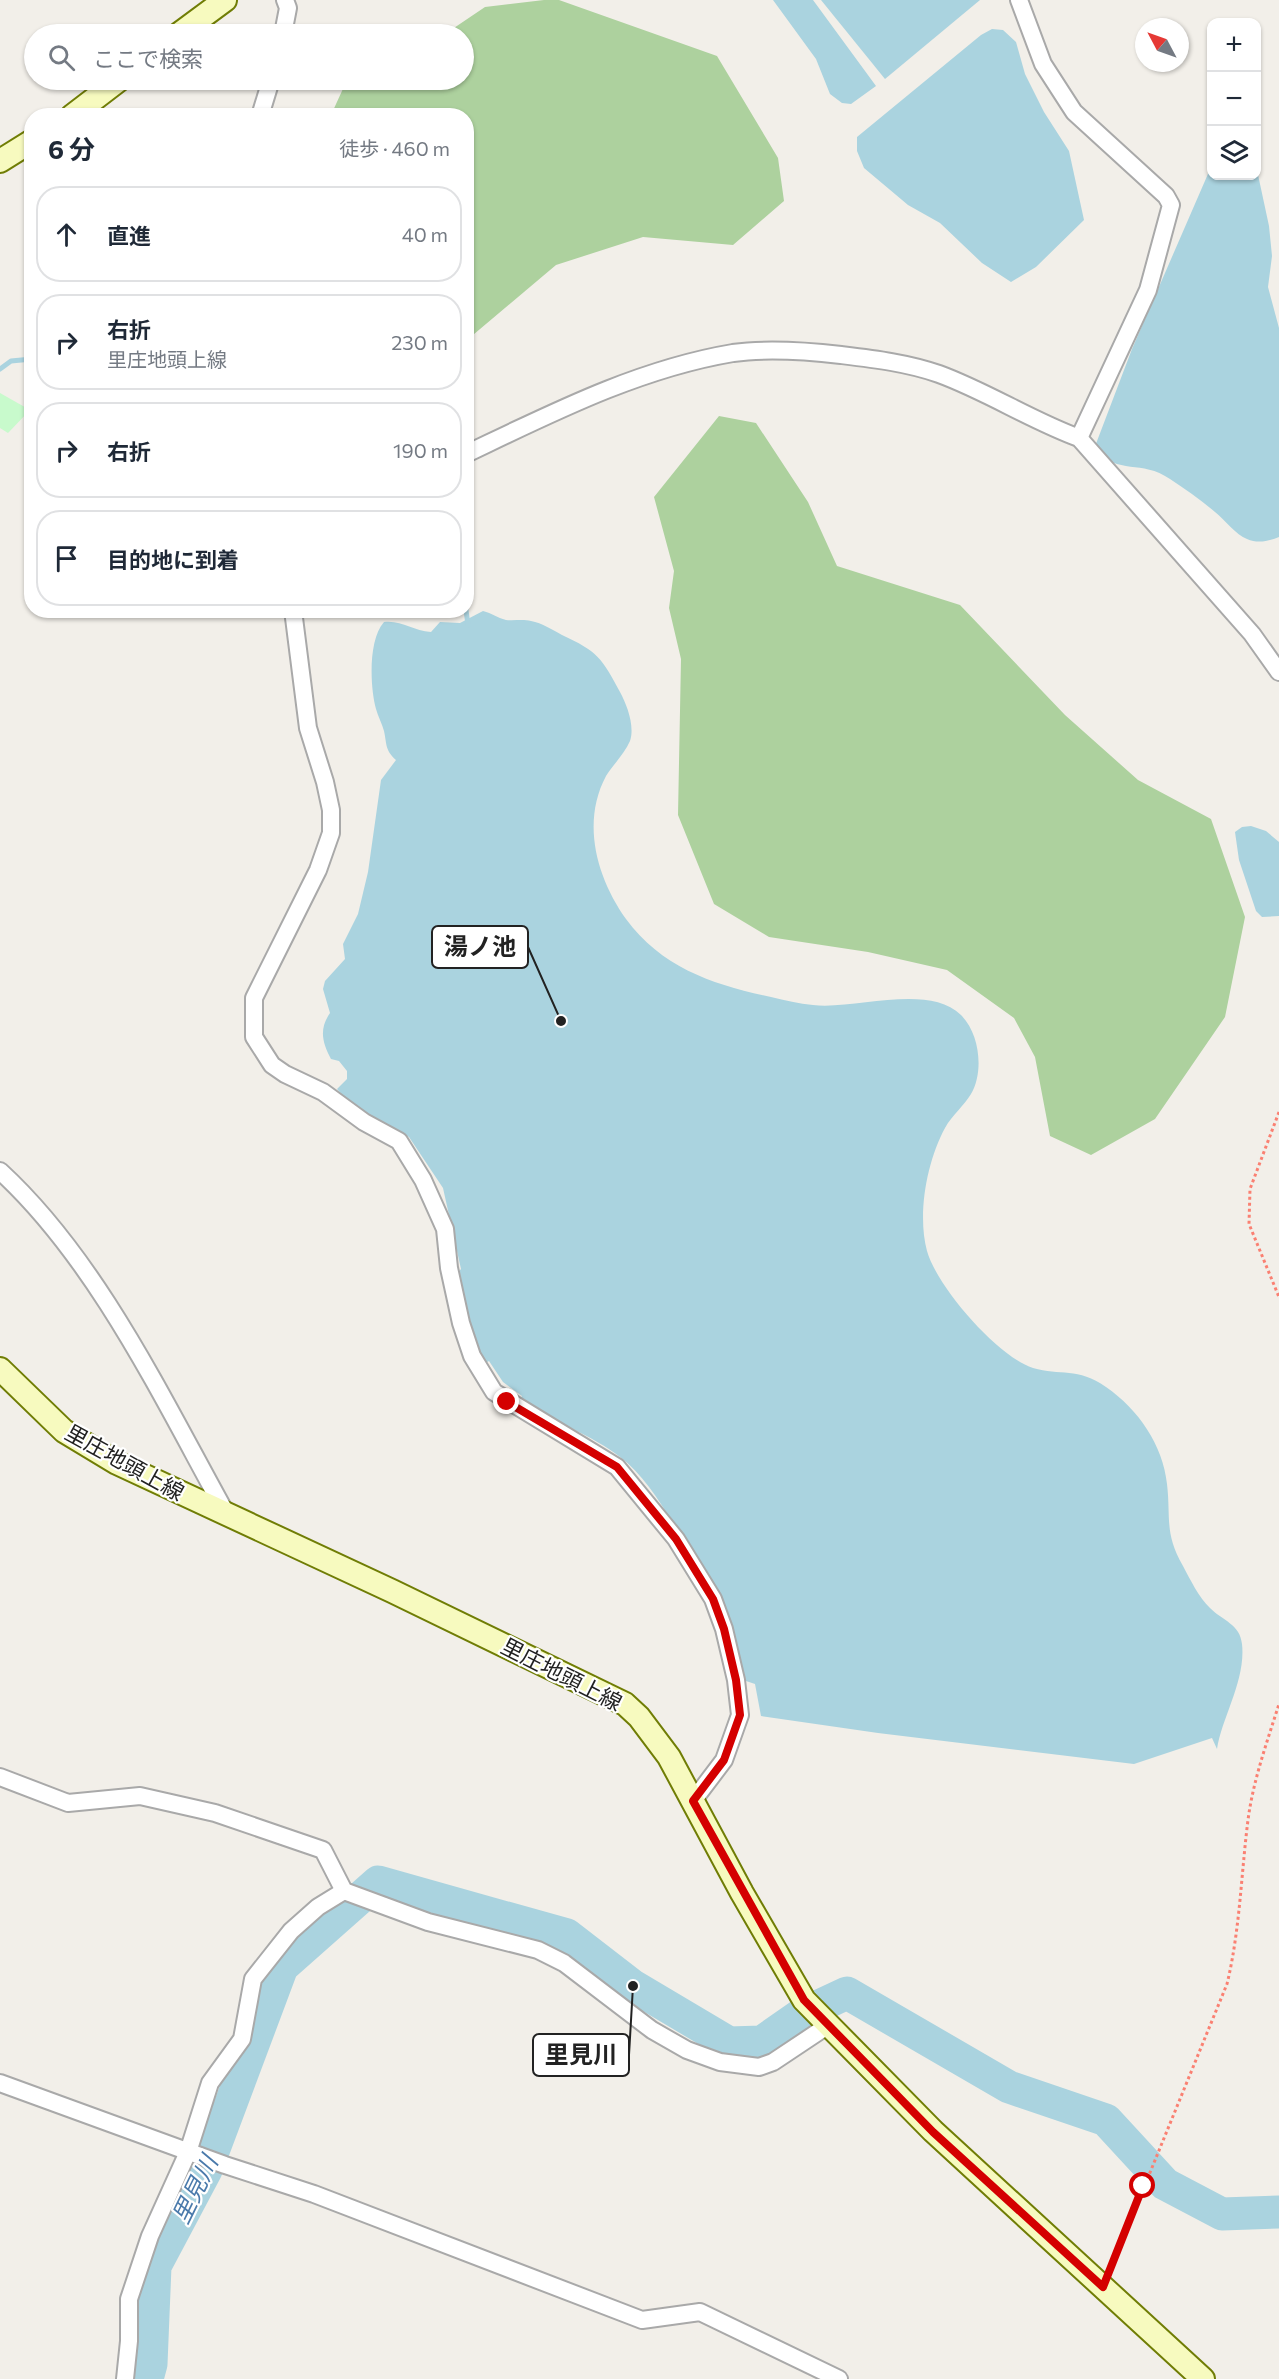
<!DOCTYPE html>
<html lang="ja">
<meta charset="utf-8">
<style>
:root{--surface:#fff;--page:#f6f6f7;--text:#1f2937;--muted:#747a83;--line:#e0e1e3}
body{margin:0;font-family:Commissioner,"Noto Sans JP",sans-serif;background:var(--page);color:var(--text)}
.controls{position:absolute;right:18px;top:18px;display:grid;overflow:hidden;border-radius:12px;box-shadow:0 2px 4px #0004}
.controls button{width:54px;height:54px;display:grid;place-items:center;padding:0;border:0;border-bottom:2px solid var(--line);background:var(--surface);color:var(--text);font:30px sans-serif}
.compass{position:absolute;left:1135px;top:18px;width:54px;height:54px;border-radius:50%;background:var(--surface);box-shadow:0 2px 4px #0004;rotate:311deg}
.stop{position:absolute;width:18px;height:18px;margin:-14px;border:4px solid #d40000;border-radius:50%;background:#fff}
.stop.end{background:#d40000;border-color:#fff;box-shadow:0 2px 6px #0008}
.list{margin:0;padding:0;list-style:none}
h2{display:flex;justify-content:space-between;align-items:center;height:78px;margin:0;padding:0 24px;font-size:26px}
h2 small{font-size:20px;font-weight:400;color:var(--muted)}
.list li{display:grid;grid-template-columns:39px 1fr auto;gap:18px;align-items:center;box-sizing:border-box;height:96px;margin:0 12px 12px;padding:0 12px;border:2px solid var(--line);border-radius:24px}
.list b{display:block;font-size:22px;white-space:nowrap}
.list p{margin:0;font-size:20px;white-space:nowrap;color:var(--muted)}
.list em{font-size:20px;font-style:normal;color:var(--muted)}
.icon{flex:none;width:33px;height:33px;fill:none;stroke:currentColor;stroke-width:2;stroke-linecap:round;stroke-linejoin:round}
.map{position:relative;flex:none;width:1279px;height:2379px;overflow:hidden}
.search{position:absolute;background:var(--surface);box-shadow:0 2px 4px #0004;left:24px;top:24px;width:450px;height:66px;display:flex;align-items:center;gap:15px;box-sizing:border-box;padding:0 21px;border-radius:33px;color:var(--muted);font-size:22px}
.panel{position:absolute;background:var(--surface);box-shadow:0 2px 4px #0004;left:24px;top:108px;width:450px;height:510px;border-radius:24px}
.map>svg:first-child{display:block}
.forest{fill:#add19e}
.park{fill:#c8facc}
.water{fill:#aad3df}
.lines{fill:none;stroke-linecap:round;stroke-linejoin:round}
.stream{stroke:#aad3df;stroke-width:5}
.river{stroke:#aad3df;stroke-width:33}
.street-casing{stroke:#a9a9a9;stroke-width:20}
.secondary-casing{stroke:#707d05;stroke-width:26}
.path{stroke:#fa8072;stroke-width:3;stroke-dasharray:3 3;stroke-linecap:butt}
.street{stroke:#fff;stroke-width:16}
.secondary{stroke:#f7fabf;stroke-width:22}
.route{stroke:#d40000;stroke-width:8}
.labels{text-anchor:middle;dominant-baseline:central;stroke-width:4.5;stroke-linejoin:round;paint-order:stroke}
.street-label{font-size:22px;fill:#222;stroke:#fff}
.water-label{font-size:24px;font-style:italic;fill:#4a7aab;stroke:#fff}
.leader{fill:none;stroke:#222;stroke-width:2}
.callout-dot{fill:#222;stroke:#fff;stroke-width:2}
.callout{fill:#fff;stroke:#222;stroke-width:2}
.callout-label{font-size:24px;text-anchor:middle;font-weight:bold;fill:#222}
</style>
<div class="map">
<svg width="1279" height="2379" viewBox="0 0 1279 2379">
<rect width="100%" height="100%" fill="#f2efe9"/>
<g class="forest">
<polygon points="544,0 559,0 717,56 778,158 784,201 733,245 643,237 556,265 467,340 466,116 331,115 347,80 464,80 464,34 445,34 485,7"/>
<polygon points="719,416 756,423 808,502 837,566 960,605 1065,715 1138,780 1211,819 1245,917 1225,1017 1155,1119 1091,1155 1050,1136 1035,1057 1014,1018 947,970 868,952 769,937 714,904 678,815 681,659 669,608 674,571 654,497"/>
</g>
<polygon class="park" points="0,393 30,410 8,433 0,428"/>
<g class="water">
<polygon points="773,0 813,0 876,86 851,104 842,103 830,94 816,59"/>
<polygon points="821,0 980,0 885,79"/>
<polygon points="992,29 1003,30 1016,42 1025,74 1044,112 1069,151 1084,220 1036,267 1011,282 982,263 940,223 908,205 864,168 857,151 857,137 981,35"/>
<path d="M1211,167l1,9h44l1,-6 12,56 3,30 -4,31 11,41v209c-10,4 -21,7 -32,2 -11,-4 -22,-19 -32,-27 -14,-12 -30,-23 -45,-33 -29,-20 -51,-3 -76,-30l38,-100z"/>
<path d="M483,611c9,2 14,7 23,9 8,1 17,-1 25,1 11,2 22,9 31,14 35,16 40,23 58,57 7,13 15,34 10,49 -5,12 -17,24 -24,35 -25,47 -9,102 20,143 36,49 88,66 145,78 14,3 28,7 42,8 42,5 115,-22 148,10 19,19 23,57 10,79 -7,12 -19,21 -26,34 -18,33 -28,86 -18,123 10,36 71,106 106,117 27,8 45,-1 73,19 32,22 57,58 61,97 4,34 -3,49 16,82 7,13 16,32 27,42 13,13 30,16 32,36 4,36 -20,73 -25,105l-5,-11 -78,26 -256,-31 -117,-17 -6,-32 -9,-3 -5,-20h-8c-27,-62 -59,-163 -113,-204 -25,-20 -72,-39 -101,-55l3,-6 -19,-14 -14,-21 -7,4 -28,-88 7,-8 -18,-81 -34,-51 -59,-33 -13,-15 10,-10v-8l-8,-10 -8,-2c-9,-17 -12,-30 -1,-46l-7,-24 2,-8 20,-22 -2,-15 15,-30 10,-42 13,-92 15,-20c-11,-10 -9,-15 -12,-29 -2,-7 -6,-15 -8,-22 -6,-22 -8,-69 8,-87 18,-2 29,9 47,10l9,-10 20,1z"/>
<polygon points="1251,826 1266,831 1279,842 1279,916 1262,917 1256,911 1239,860 1235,832 1242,827"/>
</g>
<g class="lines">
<g class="stream">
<polyline points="0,369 11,361 32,359"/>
<polyline points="466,610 468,625"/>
</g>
<polyline class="river" points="147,2379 151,2364 155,2266 206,2170 282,1967 378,1882 567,1935 633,1986 729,2043 762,2042 802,2014 847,1993 1009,2087 1106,2120 1165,2184 1222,2214 1279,2212"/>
<g class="street-casing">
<g id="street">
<polyline points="1019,0 1043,64 1074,112 1166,196 1171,205 1148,290 1079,438"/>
<polyline points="283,34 288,8 285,0"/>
<polyline points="260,116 271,80"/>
<path d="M466,454c86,-41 172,-85 267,-101 35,-5 73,-2 108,2 33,4 67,8 98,19 49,18 91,46 140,64l173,196 27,38"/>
<polyline points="293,610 308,728 325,782 331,810 331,833 318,870 254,998 254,1037 272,1065 285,1074 323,1092 364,1122 399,1141 423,1180 445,1229 449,1268 461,1323 472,1356 494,1392 617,1467 676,1539 713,1599 724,1629 736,1680 740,1715 724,1760 693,1801"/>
<path d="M0,1171c98,90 163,229 227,344"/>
<polyline points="0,1777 68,1803 140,1796 215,1813 323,1850 344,1891 428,1922 538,1950 564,1963 652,2030 687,2050 720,2062 759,2067 773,2062 827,2026"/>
<polyline points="0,2083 225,2165 314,2194 642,2320 700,2312 839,2379"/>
<polyline points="125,2379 129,2341 129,2299 150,2236 188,2152 210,2083 242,2039 253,1979 291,1931 318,1907 344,1891"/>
</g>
</g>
<g class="secondary-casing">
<g id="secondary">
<polyline points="179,34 225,0"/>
<polyline points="72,116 119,80"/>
<polyline points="0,161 32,141"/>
<polyline points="0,1369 64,1431 117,1463 392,1591 625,1704 639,1717 669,1757 742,1893 804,2000 933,2131 1203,2379"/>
</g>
</g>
<g class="path">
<polyline points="1279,1112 1250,1189 1249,1224 1279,1297"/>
<path d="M1111,2268l116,-284c13,-54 14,-109 21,-164 5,-39 19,-78 31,-116"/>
</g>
<use href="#street" class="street"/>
<use href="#secondary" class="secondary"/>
</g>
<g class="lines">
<polyline class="route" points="507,1402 617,1467 676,1539 713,1599 724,1629 736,1680 740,1715 724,1760 693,1801 804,2000 933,2132 1103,2287 1143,2186"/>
</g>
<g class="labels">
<g class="street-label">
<text transform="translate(125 1462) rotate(29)">里庄地頭上線</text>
<text transform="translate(562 1674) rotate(27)">里庄地頭上線</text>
</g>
<g class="water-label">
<text transform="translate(194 2189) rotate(-64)">里見川</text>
</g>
</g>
<path class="leader" d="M561 1021L528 947M633 1986L629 2055"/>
<g class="callout-dot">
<circle cx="561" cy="1021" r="6"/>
<circle cx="633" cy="1986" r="6"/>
</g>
<g class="callout">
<rect x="432" y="926" width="96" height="42" rx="6"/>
<rect x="533" y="2034" width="96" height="42" rx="6"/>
</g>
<g class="callout-label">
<text x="480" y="955">湯ノ池</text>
<text x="581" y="2063">里見川</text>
</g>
</svg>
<div class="controls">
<button>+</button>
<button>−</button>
<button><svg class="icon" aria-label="layers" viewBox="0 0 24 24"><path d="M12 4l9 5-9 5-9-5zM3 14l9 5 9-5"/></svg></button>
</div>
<svg class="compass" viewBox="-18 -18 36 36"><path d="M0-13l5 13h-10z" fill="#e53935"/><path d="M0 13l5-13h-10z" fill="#747a83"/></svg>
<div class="stop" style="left:1143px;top:2186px"></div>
<div class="stop end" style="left:507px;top:1402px"></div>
<div class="search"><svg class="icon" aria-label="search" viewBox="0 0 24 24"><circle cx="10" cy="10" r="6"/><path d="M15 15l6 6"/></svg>ここで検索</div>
<section class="panel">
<h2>6 分<small>徒歩 · 460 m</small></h2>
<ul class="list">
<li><svg class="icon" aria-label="ahead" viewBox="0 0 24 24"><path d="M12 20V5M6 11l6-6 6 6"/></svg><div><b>直進</b></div><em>40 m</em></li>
<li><svg class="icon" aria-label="right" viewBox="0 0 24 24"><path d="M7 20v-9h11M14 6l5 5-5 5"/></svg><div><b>右折</b><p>里庄地頭上線</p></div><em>230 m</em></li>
<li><svg class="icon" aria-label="right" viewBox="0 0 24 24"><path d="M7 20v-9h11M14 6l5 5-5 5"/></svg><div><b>右折</b></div><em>190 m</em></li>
<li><svg class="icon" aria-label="arrive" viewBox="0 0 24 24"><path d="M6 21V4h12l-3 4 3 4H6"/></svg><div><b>目的地に到着</b></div></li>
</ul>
</section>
</div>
